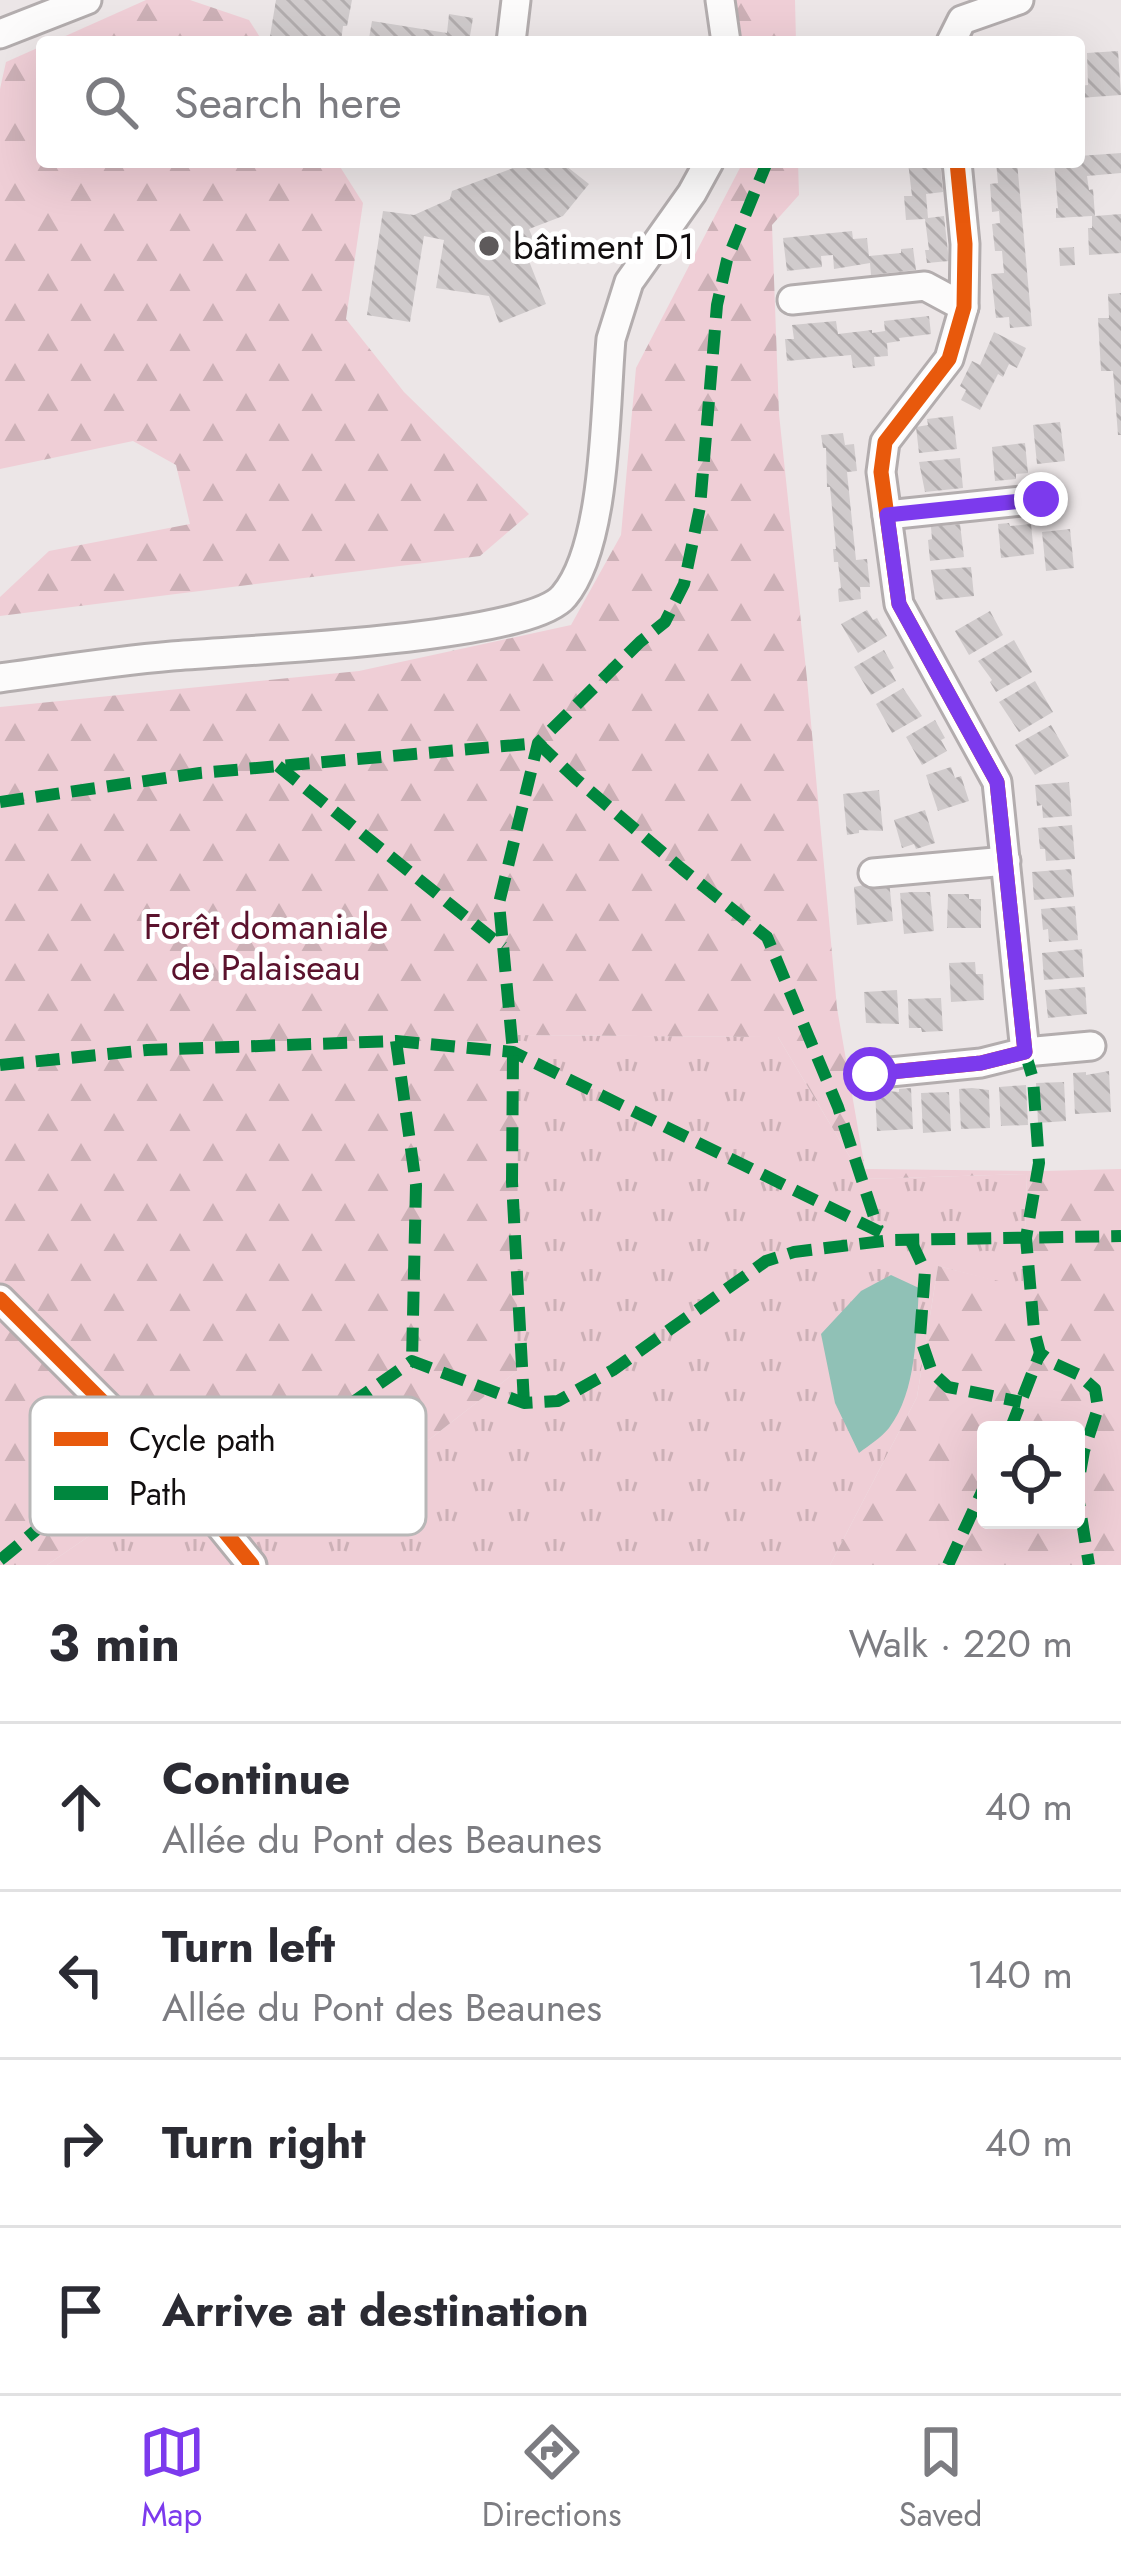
<!DOCTYPE html>
<meta charset="utf-8">
<style>
:root{--surface:#fff;--page:#f7f7f7;--text:#2b2b33;--muted:#7c7c81;--line:#e1e1e2;--accent:#7c3aed}
body{margin:0;font-family:Jost,sans-serif;background:var(--page);color:var(--text)}
.controls{position:absolute;right:36px;bottom:36px;display:grid;overflow:hidden;border-radius:12px;box-shadow:0 12px 48px #0002}
.controls button{width:108px;height:108px;display:grid;place-items:center;padding:0;border:0;border-bottom:3px solid var(--line);background:var(--surface);color:var(--text);font:60px sans-serif}
.stop{position:absolute;width:36px;height:36px;margin:-27px;border:9px solid #7c3aed;border-radius:50%;background:#fff}
.stop.end{background:#7c3aed;border-color:#fff;box-shadow:0 3px 12px #0008}
.list{margin:0;padding:0;list-style:none}
h2{display:flex;justify-content:space-between;align-items:center;height:156px;margin:0;padding:0 48px;font-size:51px}
h2 small{font-size:39px;font-weight:400;color:var(--muted)}
.list li{display:grid;grid-template-columns:78px 1fr auto;gap:36px;align-items:center;box-sizing:border-box;height:168px;padding:0 48px;border-top:3px solid var(--line)}
.list b{display:block;font-size:45px;white-space:nowrap}
.list p{margin:0;font-size:39px;white-space:nowrap;color:var(--muted)}
.list em{font-size:39px;font-style:normal;color:var(--muted)}
.icon{flex:none;width:66px;height:66px;fill:none;stroke:currentColor;stroke-width:2;stroke-linecap:round;stroke-linejoin:round}
.map{position:relative;flex:none;width:1121px;height:1565px;overflow:hidden}
.search{position:absolute;background:var(--surface);box-shadow:0 12px 48px #0002;left:36px;right:36px;top:36px;height:132px;display:flex;align-items:center;gap:30px;box-sizing:border-box;padding:0 42px;border-radius:12px;color:var(--muted);font-size:45px}
.sheet{height:828px;background:var(--surface)}
nav{display:flex;justify-content:space-around;align-items:center;box-sizing:border-box;height:168px;border-top:3px solid var(--line);background:var(--surface);font-size:33px;color:var(--muted)}
nav a{display:grid;justify-items:center;gap:6px}
nav .on{color:var(--accent)}
.map>svg:first-child{display:block}
.grass{fill:url(#grass-tufts)}
.forest{fill:url(#forest-firs);fill-rule:evenodd}
.water{fill:#90c1b6}
.building{fill:url(#building-back-hatch)}
.lines{fill:none;stroke-linecap:round;stroke-linejoin:round}
.minor-casing{stroke:#b3adae;stroke-width:33}
.minor{stroke:#fcfbfb;stroke-width:27}
.quiet{stroke:#00873e;stroke-width:12;stroke-dasharray:24 12;stroke-linecap:butt}
.cycleway-casing{stroke:#fff;stroke-width:22}
.cycleway{stroke:#e8590c;stroke-width:15}
.route{stroke:#7c3aed;stroke-width:15}
.poi-dot{fill:#5e5a5b;stroke:#fff;stroke-width:4.5}
.labels{text-anchor:middle;dominant-baseline:central;stroke-width:10;stroke-linejoin:round;paint-order:stroke}
.poi-label{font-size:36px;fill:#120e0f;stroke:#fff;text-anchor:start}
.park-label{font-size:36px;fill:#5b122d;stroke:#fff}
.key{fill:#fff;stroke:#b8b7b7;stroke-width:3}
.key-label{font-size:33px;fill:#120e0f}
</style>
<div class="map">
<svg width="1121" height="1565" viewBox="0 0 1121 1565">
<defs>
<pattern id="grass-tufts" width="24" height="20" patternUnits="userSpaceOnUse" patternTransform="scale(3)"><rect width="24" height="20" fill="#efced6"/><path d="M3 7l-1-3M5 7V3M7 7l1-3M15 17l-1-3M17 17v-4M19 17l1-3" fill="none" stroke="#ccb0b6"/></pattern>
<pattern id="forest-firs" width="22" height="20" patternUnits="userSpaceOnUse" patternTransform="scale(3)"><rect width="22" height="20" fill="#efced6"/><path d="M5 1l3.5 6h-7zM16 11l3.5 6h-7z" fill="#ccb0b6"/></pattern>
<pattern id="building-back-hatch" width="6" height="6" patternUnits="userSpaceOnUse" patternTransform="scale(3)"><rect width="6" height="6" fill="#d0cbcc"/><path d="M-1 5l2 2M0 0l6 6M5-1l2 2" fill="none" stroke="#b2adae"/></pattern>
</defs>
<rect width="100%" height="100%" fill="#ece6e7"/>
<polygon class="grass" points="517,1035 778,1037 863,1179 1027,1174 1023,1288 938,1266 917,1397 830,1565 47,1565 124,1512 321,1524 517,1371"/>
<g class="forest">
<polygon points="146,0 190,0 249,20 263,42 52,42"/>
<polygon points="733,0 795,0 796,42 739,42"/>
<polygon points="42,46 42,162 337,162 363,203 346,319 404,392 529,514 480,556 0,616 0,597 49,551 190,524 176,465 133,441 0,469 0,89 6,62"/>
<path d="M743,162h55l1,33 -27,30 7,189 28,265 30,329 28,161 178,2 78,-2v396h-291l87,-168 21,-131 85,21 4,-113 -164,5 -85,-142 -260,-2 -1,336 -196,153 -197,-12 -77,53h-47v-858l359,-36 212,-46 50,-90 15,-167zM986,1430h90v90h-90z"/>
</g>
<path class="water" d="M891,1275l28,13c-3,45 -2,103 -30,140 -8,10 -20,17 -30,25l-24,-50 -14,-69 40,-43z"/>
<g class="building">
<polygon points="276,0 352,0 347,26 343,26 341,42 269,42"/>
<polygon points="449,14 473,18 470,36 493,39 492,42 363,42 364,37 369,38 372,21 447,33"/>
<polygon points="1118,51 1121,95 1079,98 1079,86 1088,85 1087,53"/>
<polygon points="1121,153 1121,173 1087,176 1089,190 1093,189 1095,216 1121,214 1121,253 1089,255 1088,228 1092,228 1092,216 1056,218 1056,208 1058,208 1054,162 1079,162 1079,156"/>
<polygon points="529,162 561,162 589,184 563,216 529,229 538,251 527,256 546,304 499,323 489,296 436,288 444,240 424,236 410,322 367,315 383,211 414,215 450,199 452,191"/>
<polygon points="908,162 940,162 943,192 926,194 928,218 944,216 949,261 927,263 925,250 929,250 925,219 906,220 904,196 912,196"/>
<polygon points="996,162 1017,162 1032,326 1010,328 1009,317 996,318 991,274 1004,273 1002,251 995,251 992,224 1000,223 999,211 992,212 990,184 998,183"/>
<polygon points="852,231 853,239 867,238 869,256 901,253 901,249 913,248 916,270 871,275 870,263 834,269 833,255 821,256 822,267 787,271 783,238"/>
<polygon points="1074,247 1075,265 1060,266 1059,248"/>
<polygon points="1121,293 1121,435 1118,435 1113,371 1101,371 1098,318 1109,318 1108,294"/>
<polygon points="929,316 931,334 899,338 900,341 887,343 888,356 874,357 875,366 853,368 851,355 787,361 785,339 794,339 792,325 836,321 838,334 872,330 872,333 885,331 884,321"/>
<polygon points="994,332 1026,348 1017,368 1009,364 1003,377 998,374 980,410 961,400 966,390 960,386 972,361 980,365"/>
<polygon points="953,416 957,449 919,453 916,427 928,425 927,419"/>
<polygon points="1060,422 1065,461 1037,464 1033,425"/>
<polygon points="843,433 845,445 854,444 857,471 847,472 856,560 867,559 870,587 860,587 861,599 839,602 838,589 841,588 838,562 834,562 833,549 836,549 830,487 827,487 826,448 823,448 821,435"/>
<polygon points="1025,443 1028,473 1016,474 1016,479 995,481 992,447"/>
<polygon points="960,458 963,488 925,492 919,462"/>
<polygon points="1009,523 1010,526 1031,524 1034,554 1001,558 998,524"/>
<polygon points="960,524 964,557 930,561 928,540 932,539 931,527"/>
<polygon points="1070,529 1074,568 1046,571 1042,532"/>
<polygon points="971,567 974,596 936,600 931,570"/>
<polygon points="867,610 873,620 877,618 887,636 858,653 841,624"/>
<polygon points="990,611 1003,635 969,655 955,631"/>
<polygon points="1014,640 1032,672 996,692 990,682 992,680 978,661"/>
<polygon points="884,650 894,668 890,670 896,681 871,695 854,667"/>
<polygon points="1035,681 1053,712 1019,732 999,702"/>
<polygon points="903,688 922,716 892,733 876,704"/>
<polygon points="935,720 945,738 941,740 947,751 922,765 906,737"/>
<polygon points="1051,725 1069,756 1035,775 1015,745"/>
<polygon points="951,767 955,778 961,776 969,801 938,811 926,775"/>
<polygon points="1069,782 1072,816 1043,818 1042,805 1037,806 1035,785"/>
<polygon points="879,790 883,831 859,830 859,833 847,835 843,794"/>
<polygon points="925,810 935,843 916,849 914,844 902,848 894,820"/>
<polygon points="1072,825 1075,859 1046,861 1045,849 1040,849 1038,828"/>
<polygon points="1071,869 1074,897 1034,900 1032,872"/>
<polygon points="889,880 893,921 857,925 854,887"/>
<polygon points="913,892 930,892 934,931 904,934 900,893"/>
<polygon points="948,894 969,894 969,899 981,899 981,928 947,928"/>
<polygon points="1075,906 1078,940 1049,942 1048,929 1043,930 1041,909"/>
<polygon points="1082,949 1084,977 1044,980 1042,953"/>
<polygon points="975,962 976,974 983,974 984,1000 951,1002 949,963"/>
<polygon points="1085,987 1087,1014 1048,1018 1045,990"/>
<polygon points="897,990 899,1024 866,1023 864,992"/>
<polygon points="941,998 943,1031 922,1032 921,1028 909,1028 908,999"/>
<polygon points="1109,1071 1111,1112 1075,1114 1073,1073 1086,1072 1086,1075"/>
<polygon points="1064,1082 1066,1121 1038,1123 1036,1083"/>
<polygon points="1026,1085 1028,1125 1001,1126 999,1087"/>
<polygon points="911,1088 913,1129 877,1131 875,1090 899,1092 899,1089"/>
<polygon points="972,1088 989,1090 990,1128 961,1129 959,1089"/>
<polygon points="949,1092 951,1131 923,1133 921,1093"/>
</g>
<g class="lines">
<g class="minor-casing">
<g id="minor">
<polyline points="720,0 726,42"/>
<polyline points="0,34 87,0"/>
<polyline points="511,42 516,0"/>
<polyline points="951,42 962,20 1019,0"/>
<polyline points="792,300 925,286 964,307"/>
<polyline points="887,515 1041,499"/>
<path d="M0,678c57,-8 114,-17 172,-22 66,-6 357,-16 392,-60 43,-51 41,-190 47,-257l18,-57 63,-89 17,-31"/>
<polyline points="873,873 1006,861"/>
<polyline points="1025,1052 1091,1046"/>
<polyline points="870,1074 981,1063 1025,1052 997,782 899,604 881,472 885,442 949,359 964,307 965,244 957,162"/>
<polyline points="0,1299 191,1490 252,1565"/>
</g>
</g>
<use href="#minor" class="minor"/>
<g class="quiet">
<polyline points="278,766 503,947"/>
<polyline points="0,802 200,773 538,743 576,779 682,869 767,937 838,1107 878,1229"/>
<polyline points="396,1041 416,1185 412,1361"/>
<polyline points="1025,1052 1033,1079 1039,1163 1026,1238 1034,1330 1040,1353 1055,1364 1079,1375 1095,1389 1098,1408 1084,1451 1077,1490 1089,1565"/>
<polyline points="0,1065 147,1050 396,1041 513,1052 882,1233"/>
<polyline points="911,1241 925,1271 920,1337 932,1372 948,1387 1021,1402"/>
<polyline points="524,1403 512,1182 513,1052 499,903 538,743 640,642 665,622 684,584 700,507 717,305 727,260 767,162"/>
<polyline points="1010,1430 1040,1353"/>
<path d="M0,1560c25,-19 71,-64 99,-71 17,-4 30,4 47,3 17,-1 27,-8 45,-2l132,-67 89,-62 112,42 34,-2 55,-31 153,-109 28,-9 97,-12 230,-4"/>
<polyline points="948,1565 986,1483"/>
</g>
<g class="cycleway-casing">
<g id="cycleway">
<polyline points="870,1074 981,1063 1025,1052 997,782 899,604 881,472 885,442 949,359 964,307 965,244 957,162"/>
<polyline points="0,1299 191,1490 252,1565"/>
</g>
</g>
<use href="#cycleway" class="cycleway"/>
</g>
<g class="lines">
<polyline class="route" points="870,1074 981,1063 1025,1052 997,782 899,604 887,515 1041,499"/>
</g>
<circle class="poi-dot" cx="489" cy="246" r="12"/>
<g class="labels">
<g class="poi-label">
<text x="513" y="246">bâtiment D1</text>
</g>
<g class="park-label">
<text x="266" y="926">Forêt domaniale<tspan x="266" dy="41">de Palaiseau</tspan></text>
</g>
</g>
<rect x="30" y="1397" width="396" height="138" rx="18" class="key"/>
<rect x="54" y="1432" width="54" height="14" fill="#e8590c"/>
<rect x="54" y="1486" width="54" height="14" fill="#00873e"/>
<g class="key-label">
<text x="129" y="1451">Cycle path</text>
<text x="129" y="1505">Path</text>
</g>
</svg>
<div class="controls">
<button><svg class="icon" aria-label="locate" viewBox="0 0 24 24"><circle cx="12" cy="12" r="6"/><path d="M12 2v4M12 18v4M2 12h4M18 12h4"/></svg></button>
</div>
<div class="stop" style="left:870px;top:1074px"></div>
<div class="stop end" style="left:1041px;top:499px"></div>
<div class="search"><svg class="icon" aria-label="search" viewBox="0 0 24 24"><circle cx="10" cy="10" r="6"/><path d="M15 15l6 6"/></svg>Search here</div>
</div>
<section class="sheet">
<h2>3 min<small>Walk · 220 m</small></h2>
<ul class="list">
<li><svg class="icon" aria-label="ahead" viewBox="0 0 24 24"><path d="M12 20V5M6 11l6-6 6 6"/></svg><div><b>Continue</b><p>Allée du Pont des Beaunes</p></div><em>40 m</em></li>
<li><svg class="icon" aria-label="left" viewBox="0 0 24 24"><path d="M17 20v-9H6M10 6l-5 5 5 5"/></svg><div><b>Turn left</b><p>Allée du Pont des Beaunes</p></div><em>140 m</em></li>
<li><svg class="icon" aria-label="right" viewBox="0 0 24 24"><path d="M7 20v-9h11M14 6l5 5-5 5"/></svg><div><b>Turn right</b></div><em>40 m</em></li>
<li><svg class="icon" aria-label="arrive" viewBox="0 0 24 24"><path d="M6 21V4h12l-3 4 3 4H6"/></svg><div><b>Arrive at destination</b></div></li>
</ul>
</section>
<nav>
<a class="on"><svg class="icon" aria-label="map" viewBox="0 0 24 24"><path d="M3 6l6-2 6 2 6-2v14l-6 2-6-2-6 2zM9 4v14M15 6v14"/></svg>Map</a>
<a><svg class="icon" aria-label="directions" viewBox="0 0 24 24"><path d="M12 3l9 9-9 9-9-9zM9 14v-3h6M13 9l2 2-2 2"/></svg>Directions</a>
<a><svg class="icon" aria-label="saved" viewBox="0 0 24 24"><path d="M7 4h10v16l-5-4-5 4z"/></svg>Saved</a>
</nav>
